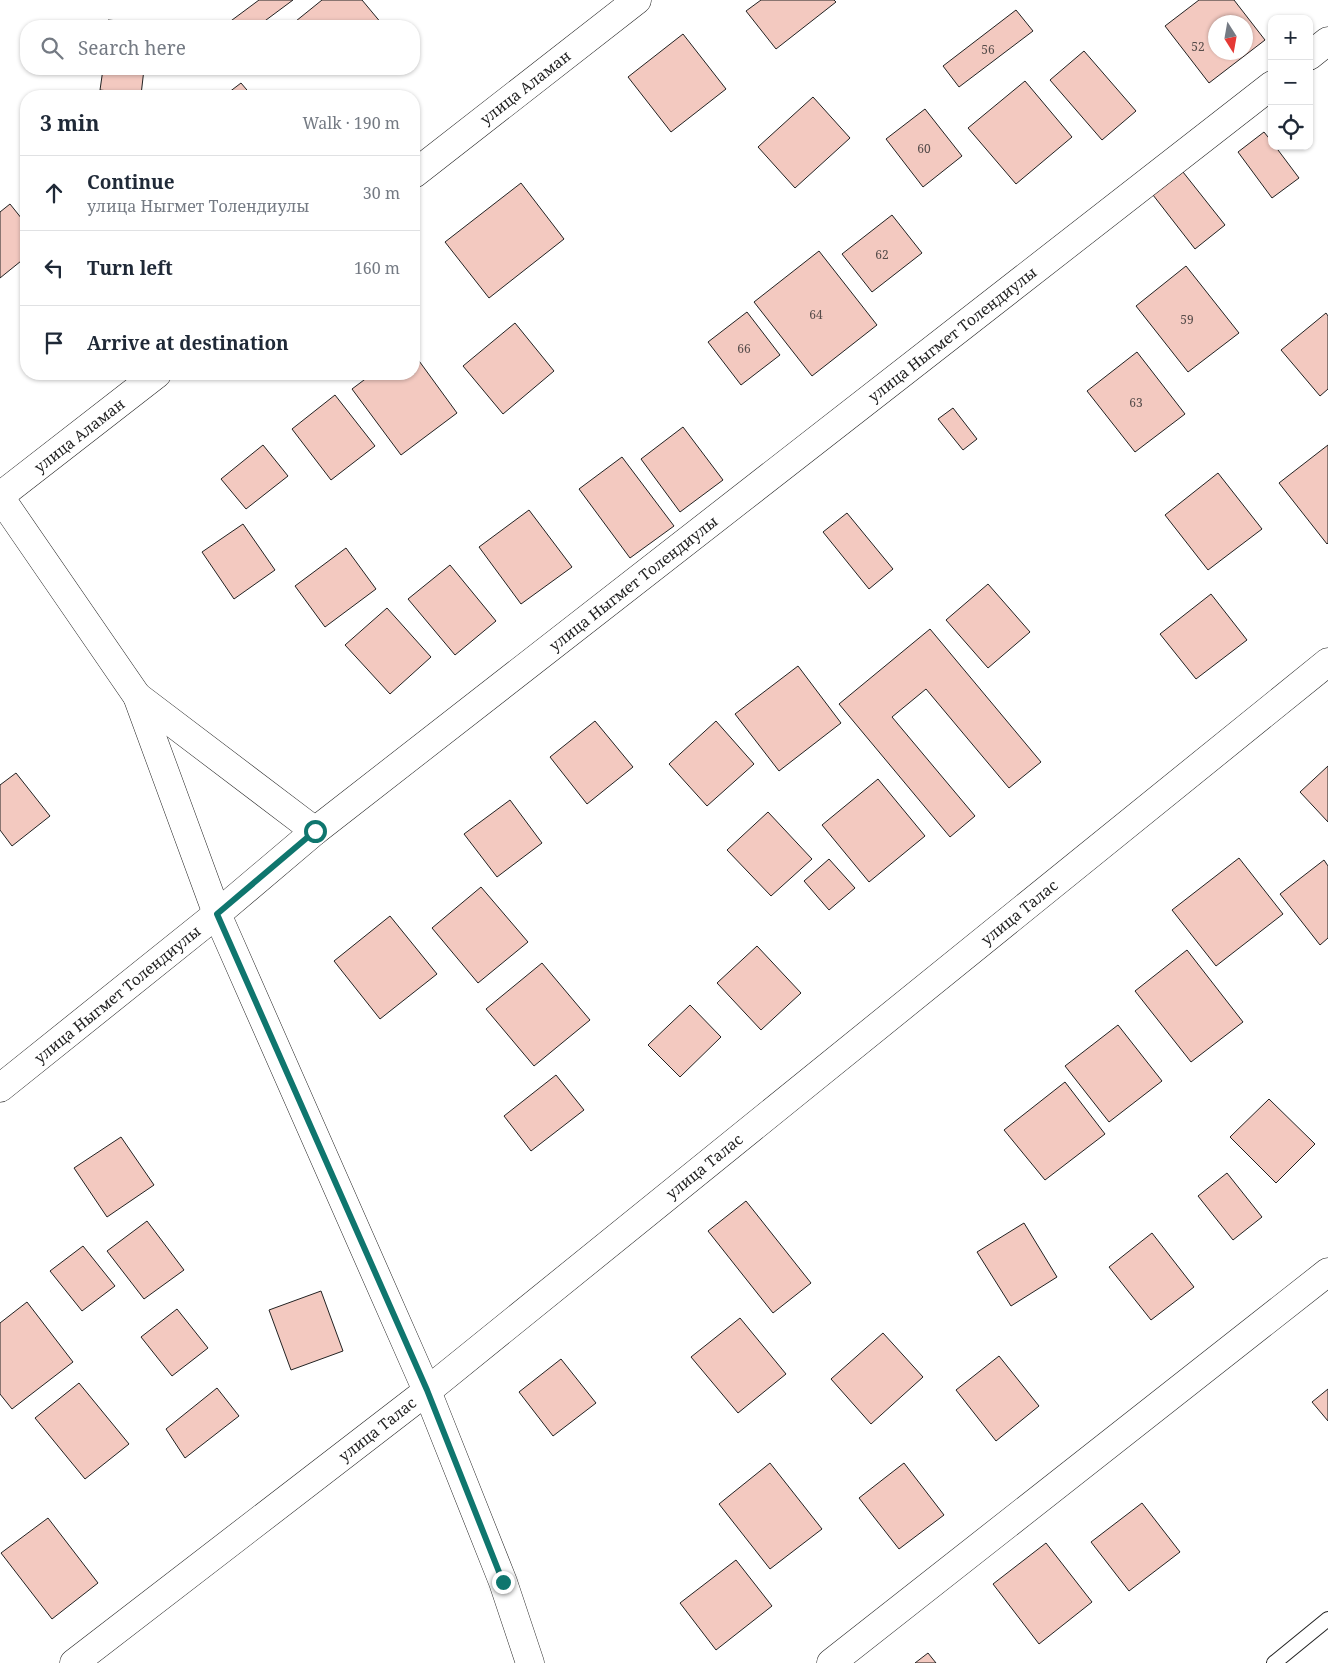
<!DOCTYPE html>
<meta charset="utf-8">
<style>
:root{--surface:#fff;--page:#f2f2f3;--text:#1f2937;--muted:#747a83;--line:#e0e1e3}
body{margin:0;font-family:"Noto Serif",serif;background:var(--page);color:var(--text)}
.controls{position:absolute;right:15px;top:15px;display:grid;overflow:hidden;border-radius:10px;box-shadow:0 1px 4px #0004}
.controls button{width:45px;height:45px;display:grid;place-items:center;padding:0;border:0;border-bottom:1px solid var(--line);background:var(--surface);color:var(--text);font:25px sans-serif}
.compass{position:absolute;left:1208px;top:15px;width:45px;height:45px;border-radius:50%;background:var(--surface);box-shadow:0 1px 4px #0004;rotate:169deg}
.stop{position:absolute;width:15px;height:15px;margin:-11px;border:4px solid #0f766e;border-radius:50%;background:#fff}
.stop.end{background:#0f766e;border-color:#fff;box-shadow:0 1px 5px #0008}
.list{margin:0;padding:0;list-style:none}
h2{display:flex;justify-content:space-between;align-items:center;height:65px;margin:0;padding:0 20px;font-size:21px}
h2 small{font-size:16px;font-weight:400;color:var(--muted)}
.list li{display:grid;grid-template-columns:32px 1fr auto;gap:15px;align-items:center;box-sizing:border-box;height:75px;padding:0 20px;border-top:1px solid var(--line)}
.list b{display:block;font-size:19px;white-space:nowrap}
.list p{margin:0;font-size:16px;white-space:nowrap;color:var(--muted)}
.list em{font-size:16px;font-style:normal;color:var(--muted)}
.icon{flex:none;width:28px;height:28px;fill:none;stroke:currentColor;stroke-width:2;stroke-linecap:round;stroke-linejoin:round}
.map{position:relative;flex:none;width:1328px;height:1663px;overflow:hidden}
.search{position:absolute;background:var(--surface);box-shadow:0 1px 4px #0004;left:20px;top:20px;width:400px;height:55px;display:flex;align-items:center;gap:12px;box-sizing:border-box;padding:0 18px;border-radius:20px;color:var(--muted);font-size:19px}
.panel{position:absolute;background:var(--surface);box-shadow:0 1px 4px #0004;left:20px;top:90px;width:400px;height:290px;border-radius:20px}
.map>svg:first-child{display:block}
.building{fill:#f3c9c0;stroke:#222;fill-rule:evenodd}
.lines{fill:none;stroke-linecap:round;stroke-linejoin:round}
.lane-casing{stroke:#222;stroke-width:16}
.street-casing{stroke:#222;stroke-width:29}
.lane{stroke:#fff;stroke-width:14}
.street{stroke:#fff;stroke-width:28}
.route{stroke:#0f766e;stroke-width:6}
.labels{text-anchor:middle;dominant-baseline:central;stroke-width:4;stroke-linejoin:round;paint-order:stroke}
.number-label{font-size:12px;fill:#564c4a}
.street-label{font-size:15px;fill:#222;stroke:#fff}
</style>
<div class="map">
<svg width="1328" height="1663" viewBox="0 0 1328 1663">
<rect width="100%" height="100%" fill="#fff"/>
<g class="building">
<polygon points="259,0 293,0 258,26 224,26"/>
<polygon points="322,0 362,0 382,24 379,26 301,26 296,21"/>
<polygon points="761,0 834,0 836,2 776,49 746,11"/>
<path d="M1199,0h35l31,40 -56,43 -44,-57zM1216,22h30v30h-30z"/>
<polygon points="1016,10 1033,31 959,87 943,66"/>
<polygon points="108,20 149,24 148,26 107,26"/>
<polygon points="683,34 726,89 671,132 628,77"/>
<polygon points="1084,51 1136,111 1102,140 1050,80"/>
<polygon points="103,69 144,69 141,95 100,90"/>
<polygon points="1025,81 1072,137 1016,184 968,128"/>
<polygon points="241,83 252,96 224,96"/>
<polygon points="813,97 850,138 795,188 758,147"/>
<polygon points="925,109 962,156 923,187 886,139"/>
<polygon points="1264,132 1272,142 1272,146 1275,146 1299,178 1272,198 1238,152"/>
<polygon points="1183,172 1225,225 1195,249 1153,195"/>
<polygon points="521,183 564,239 489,298 445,242"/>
<polygon points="10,204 26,224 26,257 0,278 0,212"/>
<polygon points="892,215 922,253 872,292 842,254"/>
<polygon points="819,251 877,325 812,376 754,302"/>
<polygon points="1186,266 1239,333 1188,372 1136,306"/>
<polygon points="747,312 780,355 741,385 708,342"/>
<polygon points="1326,313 1328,316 1328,389 1320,396 1281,350"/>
<polygon points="515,323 554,371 503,414 463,366"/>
<polygon points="1137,352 1185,414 1135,452 1087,391"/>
<polygon points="414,354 457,413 401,455 352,389 372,374 414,374"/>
<polygon points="335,395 375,446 331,480 292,429"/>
<polygon points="953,408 977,439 963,450 938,419"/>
<polygon points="683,427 723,480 680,512 641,459"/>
<polygon points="263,445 288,476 246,509 221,479"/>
<polygon points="1328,445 1328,543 1327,544 1279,483"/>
<polygon points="622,457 674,526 630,558 579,489"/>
<polygon points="1218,473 1262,529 1208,570 1165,515"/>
<polygon points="529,510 572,567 521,604 479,547"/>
<polygon points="847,513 893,569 869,589 823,532"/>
<polygon points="243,524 275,570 234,599 202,552"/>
<polygon points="346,548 376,589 325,627 295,586"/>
<polygon points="450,565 496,621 455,655 408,599"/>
<polygon points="988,584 1030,632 988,668 946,620"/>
<polygon points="1211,594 1247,640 1196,679 1160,634"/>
<polygon points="387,608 431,657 390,694 345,645"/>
<polygon points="930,629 1041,762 1009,788 926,689 892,717 975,816 950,837 839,704"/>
<polygon points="798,666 841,723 779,771 735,714"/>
<polygon points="595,721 633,767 587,804 550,757"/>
<polygon points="716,721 754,764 707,806 669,764"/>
<polygon points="1328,766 1328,822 1300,792"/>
<polygon points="16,773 50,816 12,846 0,830 0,785"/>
<polygon points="878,779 925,836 869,882 822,825"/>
<polygon points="510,800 542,843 497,877 464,834"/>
<polygon points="768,812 812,859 771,896 727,850"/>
<polygon points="1239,858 1283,914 1216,966 1172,910"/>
<polygon points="829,859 855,888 829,910 804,881"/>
<polygon points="1324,860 1328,866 1328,938 1320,945 1280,894"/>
<polygon points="481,887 528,942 478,983 432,928"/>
<polygon points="390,916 437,974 380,1019 334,961"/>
<polygon points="757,946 801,993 761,1030 717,983"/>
<polygon points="1187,950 1243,1022 1191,1062 1135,991"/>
<polygon points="542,963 590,1020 534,1066 486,1009"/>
<polygon points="690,1005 721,1037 680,1077 648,1045"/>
<polygon points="1118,1025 1162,1081 1109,1122 1065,1066"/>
<polygon points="556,1075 584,1110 531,1151 504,1116"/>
<polygon points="1065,1082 1105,1134 1045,1180 1004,1130"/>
<polygon points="1269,1099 1315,1144 1276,1183 1230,1137"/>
<polygon points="121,1137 154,1185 107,1217 74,1168"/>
<polygon points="1227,1173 1262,1217 1233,1240 1198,1196"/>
<polygon points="746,1201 811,1283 773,1313 708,1231"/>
<polygon points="147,1221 184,1270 144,1299 107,1251"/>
<polygon points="1024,1223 1057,1277 1011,1306 977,1252"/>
<polygon points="1152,1233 1194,1287 1151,1320 1109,1267"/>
<polygon points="83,1246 115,1286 82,1311 50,1271"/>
<polygon points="321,1291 343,1351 291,1370 269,1310"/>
<polygon points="27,1302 73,1362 12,1409 0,1394 0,1323"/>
<polygon points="177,1309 208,1348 172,1376 141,1337"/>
<polygon points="740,1318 786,1374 738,1413 691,1357"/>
<polygon points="883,1333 923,1377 871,1424 831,1379"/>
<polygon points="999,1356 1039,1406 996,1441 956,1390"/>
<polygon points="561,1359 596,1403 553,1436 519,1392"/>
<polygon points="79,1383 129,1444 85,1479 35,1418"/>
<polygon points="217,1388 239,1416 185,1458 166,1429"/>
<polygon points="1328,1389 1328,1421 1312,1402"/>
<polygon points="770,1463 822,1529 770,1569 719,1504"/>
<polygon points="904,1463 944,1515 899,1549 859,1498"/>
<polygon points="1142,1503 1180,1552 1129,1591 1091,1542"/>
<polygon points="48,1518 98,1583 52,1619 1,1553"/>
<polygon points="1046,1543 1092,1602 1039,1644 993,1584"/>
<polygon points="736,1560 772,1606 716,1650 680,1603"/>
<polygon points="928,1653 936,1663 915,1663"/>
</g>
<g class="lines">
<g class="lane-casing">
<polyline id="lane" points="1274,1663 1328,1619"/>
</g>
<g class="street-casing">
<g id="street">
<polyline points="1309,56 1328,41"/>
<polyline points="414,174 637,0"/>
<polyline points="0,496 157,374"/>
<polyline points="0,497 137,696 217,914 427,1391 503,1582 530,1663"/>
<polyline points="137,696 315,831"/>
<polyline points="0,1088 217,914 315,831 1272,85"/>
<polyline points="74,1663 427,1391 1328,662"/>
<polyline points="831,1663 1328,1272"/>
</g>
</g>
<use href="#lane" class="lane"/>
<use href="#street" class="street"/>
</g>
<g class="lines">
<polyline class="route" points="315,831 217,914 427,1390 503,1582"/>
</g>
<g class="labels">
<g class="number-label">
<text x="1198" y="46">52</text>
<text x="988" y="49">56</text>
<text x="924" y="148">60</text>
<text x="882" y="254">62</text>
<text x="816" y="314">64</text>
<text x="1187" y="319">59</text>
<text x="744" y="348">66</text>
<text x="1136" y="402">63</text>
</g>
<g class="street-label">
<text transform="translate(525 87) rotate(-38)">улица Аламан</text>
<text transform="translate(952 334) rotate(-38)">улица Ныгмет Толендиулы</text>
<text transform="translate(79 435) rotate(-38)">улица Аламан</text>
<text transform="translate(633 583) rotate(-38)">улица Ныгмет Толендиулы</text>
<text transform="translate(1019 912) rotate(-39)">улица Талас</text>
<text transform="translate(117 994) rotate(-39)">улица Ныгмет Толендиулы</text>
<text transform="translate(704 1166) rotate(-39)">улица Талас</text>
<text transform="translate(377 1429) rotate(-38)">улица Талас</text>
</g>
</g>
</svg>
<div class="controls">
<button>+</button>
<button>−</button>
<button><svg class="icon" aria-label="locate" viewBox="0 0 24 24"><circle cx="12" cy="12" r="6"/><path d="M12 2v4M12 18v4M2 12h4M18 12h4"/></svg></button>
</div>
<svg class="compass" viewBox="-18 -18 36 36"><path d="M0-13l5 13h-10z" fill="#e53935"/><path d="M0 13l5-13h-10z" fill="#747a83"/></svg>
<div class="stop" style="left:315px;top:831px"></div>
<div class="stop end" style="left:503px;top:1582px"></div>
<div class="search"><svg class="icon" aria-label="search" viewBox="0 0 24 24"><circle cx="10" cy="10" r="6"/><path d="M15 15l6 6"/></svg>Search here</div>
<section class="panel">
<h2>3 min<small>Walk · 190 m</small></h2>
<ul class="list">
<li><svg class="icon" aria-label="ahead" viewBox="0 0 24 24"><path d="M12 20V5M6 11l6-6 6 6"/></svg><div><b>Continue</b><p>улица Ныгмет Толендиулы</p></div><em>30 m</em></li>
<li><svg class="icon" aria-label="left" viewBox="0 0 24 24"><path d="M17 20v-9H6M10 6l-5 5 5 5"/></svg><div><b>Turn left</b></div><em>160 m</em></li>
<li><svg class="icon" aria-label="arrive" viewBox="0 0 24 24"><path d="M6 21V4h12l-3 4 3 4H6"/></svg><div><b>Arrive at destination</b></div></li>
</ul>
</section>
</div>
